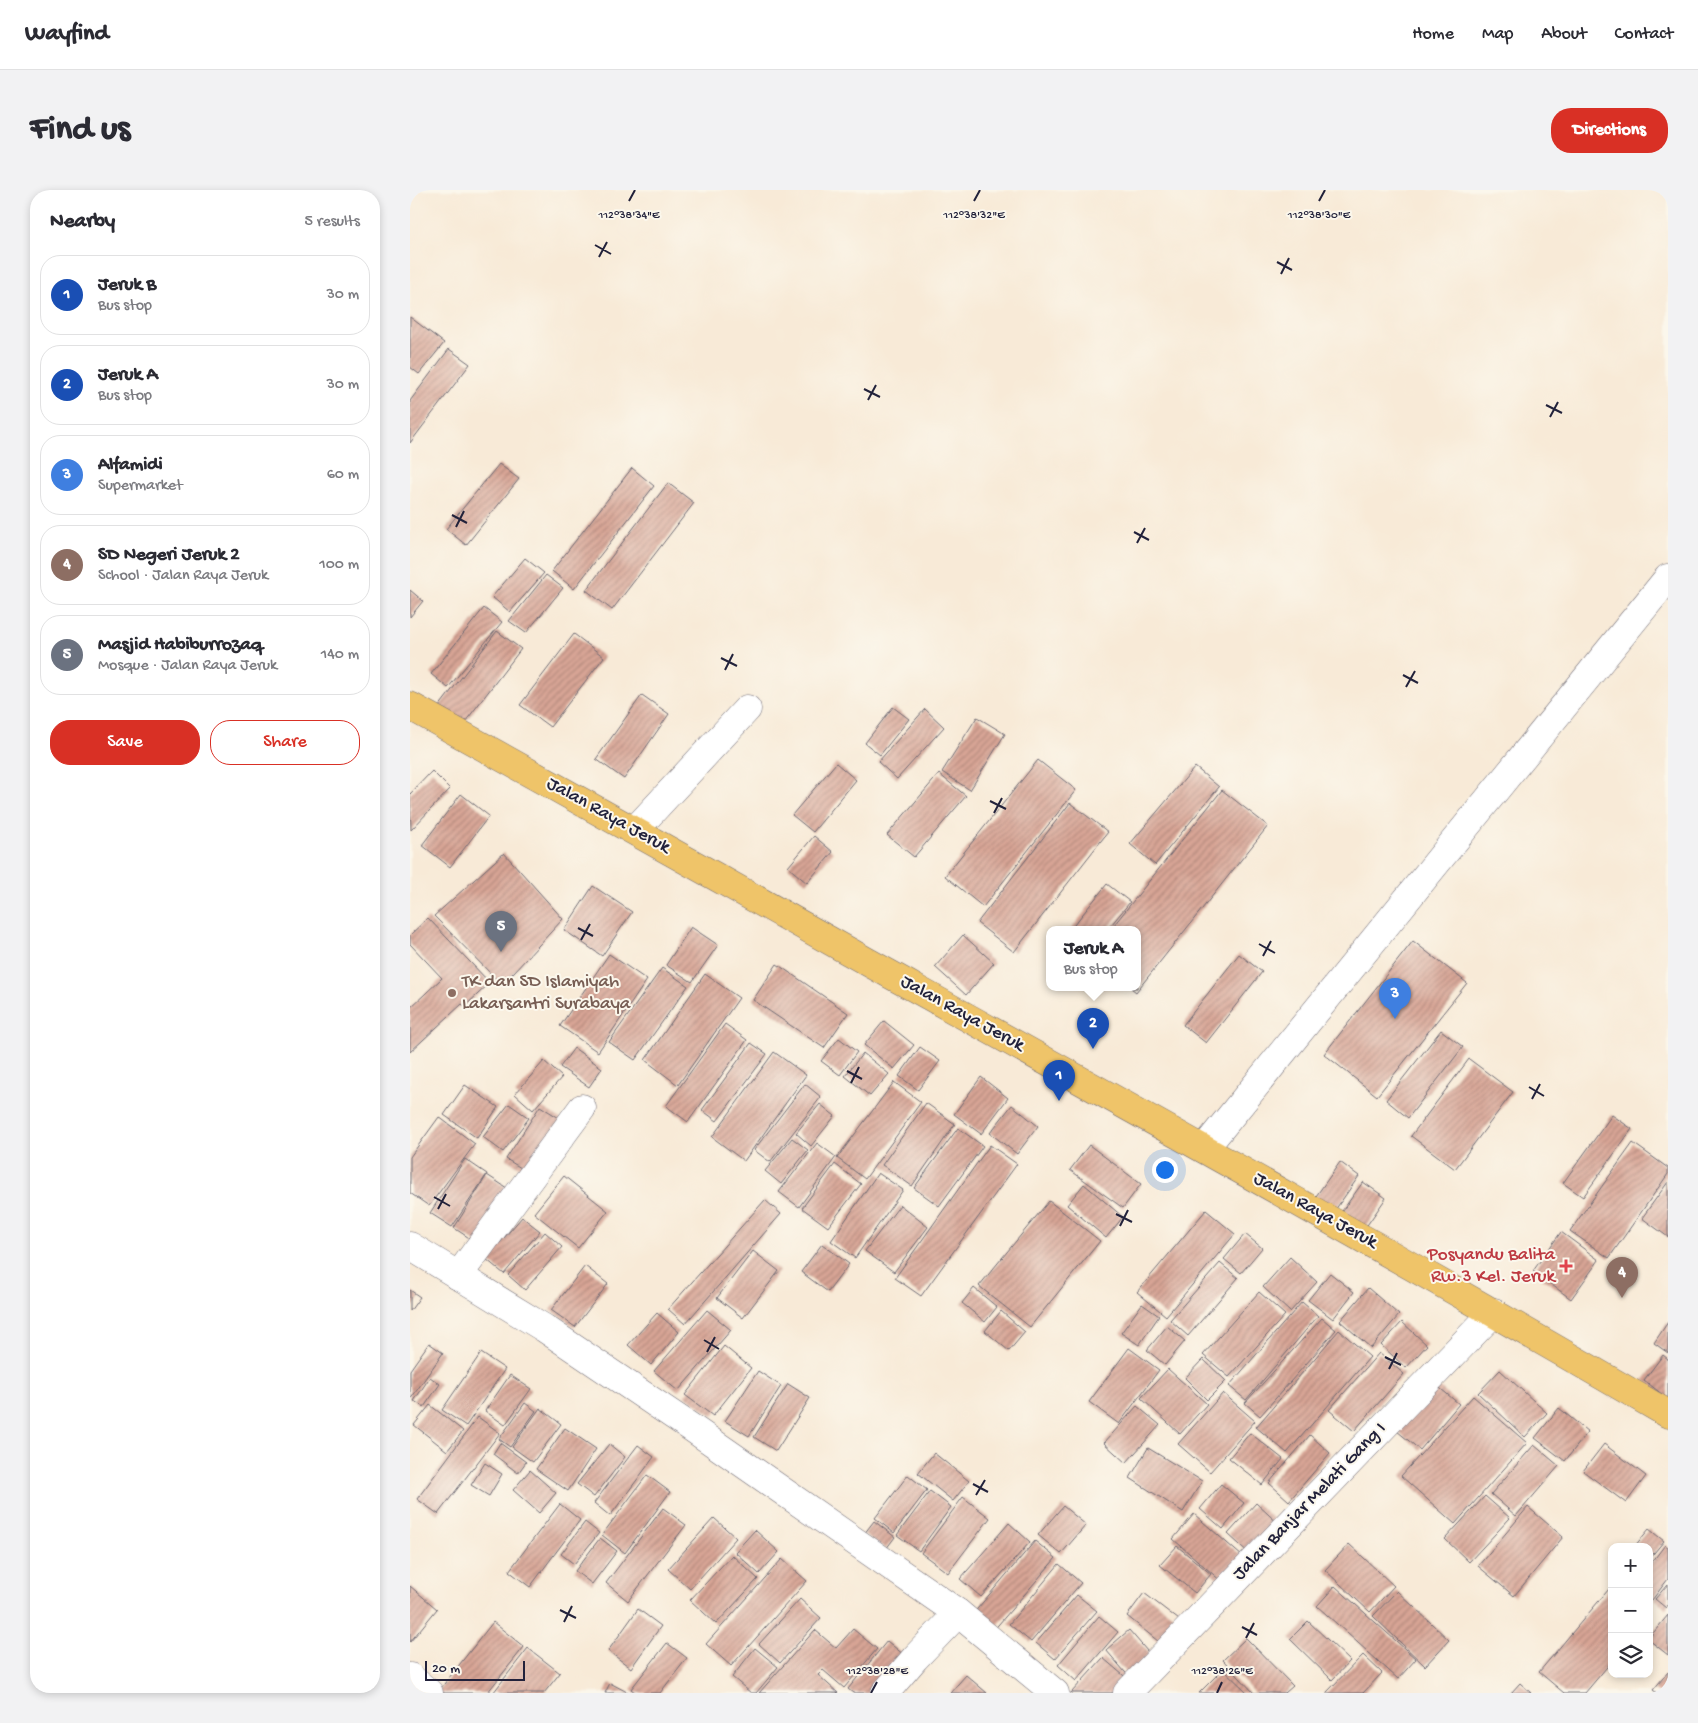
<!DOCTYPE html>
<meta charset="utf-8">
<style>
:root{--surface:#fff;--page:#f2f2f3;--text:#2b2b33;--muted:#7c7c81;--line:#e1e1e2;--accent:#d93025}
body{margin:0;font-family:"Gochi Hand",sans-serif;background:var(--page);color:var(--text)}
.controls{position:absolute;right:15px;bottom:15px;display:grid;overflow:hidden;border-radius:10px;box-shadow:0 2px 8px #0003}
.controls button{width:45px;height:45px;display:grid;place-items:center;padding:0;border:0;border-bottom:1px solid var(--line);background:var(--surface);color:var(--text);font:25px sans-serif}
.scale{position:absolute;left:15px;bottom:12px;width:100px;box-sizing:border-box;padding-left:5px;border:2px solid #22223b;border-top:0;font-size:14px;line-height:18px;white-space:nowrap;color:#22223b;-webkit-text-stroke:4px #fbf7ec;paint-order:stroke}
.you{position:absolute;left:754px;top:979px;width:18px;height:18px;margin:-12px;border:4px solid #fff;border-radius:50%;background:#1a73e8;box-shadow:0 0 0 8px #1a73e833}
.badge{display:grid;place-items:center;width:32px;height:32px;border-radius:50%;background:var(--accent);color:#fff;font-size:16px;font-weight:700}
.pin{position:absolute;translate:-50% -41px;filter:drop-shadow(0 1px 2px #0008)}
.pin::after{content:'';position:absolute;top:26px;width:18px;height:15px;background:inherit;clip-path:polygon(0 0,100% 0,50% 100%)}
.popup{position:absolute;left:636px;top:736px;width:95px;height:65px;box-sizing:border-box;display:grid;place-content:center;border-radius:10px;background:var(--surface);filter:drop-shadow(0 1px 4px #0005);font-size:16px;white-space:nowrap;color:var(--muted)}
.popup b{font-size:19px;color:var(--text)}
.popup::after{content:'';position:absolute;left:50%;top:100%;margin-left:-10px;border:10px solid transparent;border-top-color:var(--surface)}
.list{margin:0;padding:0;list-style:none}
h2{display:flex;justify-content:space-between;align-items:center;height:65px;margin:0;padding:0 20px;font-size:21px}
h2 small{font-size:16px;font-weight:400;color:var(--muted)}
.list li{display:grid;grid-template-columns:32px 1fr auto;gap:15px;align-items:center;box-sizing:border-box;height:80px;margin:0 10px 10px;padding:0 10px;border:1px solid var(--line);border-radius:20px}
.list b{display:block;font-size:19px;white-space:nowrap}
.list p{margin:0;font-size:16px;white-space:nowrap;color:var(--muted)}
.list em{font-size:16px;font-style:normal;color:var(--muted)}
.actions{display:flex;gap:10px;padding:15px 20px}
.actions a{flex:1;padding:11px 0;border:1px solid var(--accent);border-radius:20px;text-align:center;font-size:18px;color:var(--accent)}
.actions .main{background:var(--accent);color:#fff}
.icon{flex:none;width:28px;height:28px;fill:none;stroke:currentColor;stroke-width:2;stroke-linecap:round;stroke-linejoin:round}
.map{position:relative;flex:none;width:1258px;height:1503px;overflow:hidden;border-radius:20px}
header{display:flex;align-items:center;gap:30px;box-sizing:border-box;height:70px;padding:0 25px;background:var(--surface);border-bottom:1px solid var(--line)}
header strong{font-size:24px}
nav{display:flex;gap:28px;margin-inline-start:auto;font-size:18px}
.intro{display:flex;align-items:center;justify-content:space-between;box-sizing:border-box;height:120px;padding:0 30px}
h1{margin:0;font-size:35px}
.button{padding:12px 22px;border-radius:20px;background:var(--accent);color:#fff;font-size:18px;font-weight:700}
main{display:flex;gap:30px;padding:0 30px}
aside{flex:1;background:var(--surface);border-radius:20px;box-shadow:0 2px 8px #0003}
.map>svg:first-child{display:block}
.building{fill:url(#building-hatch)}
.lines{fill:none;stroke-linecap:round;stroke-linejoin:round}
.minor-casing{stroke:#6d6872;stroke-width:29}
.major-casing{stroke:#6d6872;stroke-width:29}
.minor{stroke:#fff;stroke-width:28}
.major{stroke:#efc469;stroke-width:28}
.ticks{fill:none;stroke:#22223b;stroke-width:2}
.education-dot{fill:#8d6e63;stroke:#fbf7ec;stroke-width:2}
.health-dot{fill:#e0444e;stroke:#fbf7ec;stroke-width:2}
.labels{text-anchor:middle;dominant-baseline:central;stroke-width:4;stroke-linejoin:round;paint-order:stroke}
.street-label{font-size:19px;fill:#22223b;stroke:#fbf7ec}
.education-label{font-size:19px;fill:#785e54;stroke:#fbf7ec;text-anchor:start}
.health-label{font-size:19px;fill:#be3a42;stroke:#fbf7ec;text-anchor:end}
.ticks-label{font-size:12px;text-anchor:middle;fill:#22223b;stroke:#fbf7ec;stroke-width:4;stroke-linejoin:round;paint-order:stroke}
</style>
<header>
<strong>Wayfind</strong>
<nav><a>Home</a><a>Map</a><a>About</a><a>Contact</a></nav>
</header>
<div class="intro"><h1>Find us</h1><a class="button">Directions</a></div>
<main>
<aside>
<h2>Nearby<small>5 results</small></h2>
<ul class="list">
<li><span class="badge" style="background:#1a4fb4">1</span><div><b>Jeruk B</b><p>Bus stop</p></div><em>30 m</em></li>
<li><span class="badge" style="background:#1a4fb4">2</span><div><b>Jeruk A</b><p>Bus stop</p></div><em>30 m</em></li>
<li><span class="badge" style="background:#3f7fe0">3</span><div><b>Alfamidi</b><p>Supermarket</p></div><em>60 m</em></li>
<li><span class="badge" style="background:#8d6e63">4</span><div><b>SD Negeri Jeruk 2</b><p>School · Jalan Raya Jeruk</p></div><em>100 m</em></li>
<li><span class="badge" style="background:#6b7280">5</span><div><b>Masjid Habiburrozaq</b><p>Mosque · Jalan Raya Jeruk</p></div><em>140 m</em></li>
</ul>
<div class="actions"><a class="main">Save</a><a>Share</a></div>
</aside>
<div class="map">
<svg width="1258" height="1503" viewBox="0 0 1258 1503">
<defs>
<pattern id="building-hatch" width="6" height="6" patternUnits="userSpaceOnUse" patternTransform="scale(1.25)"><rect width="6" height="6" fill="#d8a595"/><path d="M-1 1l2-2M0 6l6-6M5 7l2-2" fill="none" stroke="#af867b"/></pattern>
</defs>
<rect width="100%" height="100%" fill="#fbf7ec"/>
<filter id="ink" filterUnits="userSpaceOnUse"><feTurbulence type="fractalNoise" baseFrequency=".02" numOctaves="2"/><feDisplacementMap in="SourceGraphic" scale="10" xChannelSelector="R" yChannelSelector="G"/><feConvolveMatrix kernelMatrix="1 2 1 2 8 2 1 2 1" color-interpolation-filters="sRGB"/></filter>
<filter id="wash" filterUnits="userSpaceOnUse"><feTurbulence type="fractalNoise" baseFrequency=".0096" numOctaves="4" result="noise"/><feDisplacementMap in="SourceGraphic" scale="20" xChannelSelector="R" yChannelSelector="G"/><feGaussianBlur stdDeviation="1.12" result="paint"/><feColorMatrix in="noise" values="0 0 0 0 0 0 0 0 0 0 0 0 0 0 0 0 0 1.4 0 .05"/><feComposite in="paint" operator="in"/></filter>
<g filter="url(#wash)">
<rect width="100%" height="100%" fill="#f8ead7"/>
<g id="blocks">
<g class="building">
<polygon points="0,127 34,153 9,184 0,177"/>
<polygon points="39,159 60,174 0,253 0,211"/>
<polygon points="89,274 109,289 56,355 36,339"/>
<polygon points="222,278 244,296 164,399 142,381"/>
<polygon points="258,293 284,313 202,420 176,400"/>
<polygon points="115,368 134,383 100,422 82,407"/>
<polygon points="136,385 153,398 116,443 99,431"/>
<polygon points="0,400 13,411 0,427"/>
<polygon points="74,418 92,432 38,498 21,484"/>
<polygon points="87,441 111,459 49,540 25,522"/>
<polygon points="164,444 194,467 140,537 110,515"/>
<polygon points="232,505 259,524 214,589 186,569"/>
<polygon points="483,517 499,529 470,565 455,553"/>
<polygon points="515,519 534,537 487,589 468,572"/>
<polygon points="567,527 595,544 560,600 532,582"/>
<polygon points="628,570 666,600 573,717 535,686"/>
<polygon points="426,573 446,590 403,642 382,625"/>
<polygon points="785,577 809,597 745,675 720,654"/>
<polygon points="22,581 40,599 1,640 0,604"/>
<polygon points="529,584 556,606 504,667 477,645"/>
<polygon points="812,600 858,636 726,802 721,798 727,798 727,740 700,740"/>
<polygon points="51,604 79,626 40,677 12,655"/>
<polygon points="660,613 698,642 604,762 567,733"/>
<polygon points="404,646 423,662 397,693 378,677"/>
<polygon points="94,663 153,729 92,795 24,726"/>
<polygon points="697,694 720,712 697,740 660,740"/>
<polygon points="183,696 222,722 192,766 154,740"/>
<polygon points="18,728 80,793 55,816 52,814 0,862 0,818 32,788 0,754 0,745"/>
<polygon points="281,737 308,755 282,792 256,775"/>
<polygon points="553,745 584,773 556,805 525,777"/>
<polygon points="1003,751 1057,793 967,906 914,864"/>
<polygon points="199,764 237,790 188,862 150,836"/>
<polygon points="829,764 852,782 796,853 773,835"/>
<polygon points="367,774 438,823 414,858 343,810"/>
<polygon points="252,778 278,796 225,870 199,852"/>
<polygon points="295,784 329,808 268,895 235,870"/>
<polygon points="474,831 504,855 484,879 454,855"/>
<polygon points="315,834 337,850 278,932 256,916"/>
<polygon points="1031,840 1053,857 998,928 976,910"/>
<polygon points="429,848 447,862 430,885 411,871"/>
<polygon points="341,853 357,864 307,931 292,920"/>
<polygon points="510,857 530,871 508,900 489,886"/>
<polygon points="164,858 192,878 179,897 150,877"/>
<polygon points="364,862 396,885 334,971 302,947"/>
<polygon points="453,863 479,884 460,906 435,886"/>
<polygon points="1059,869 1103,902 1045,979 1001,946"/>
<polygon points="134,871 152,887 123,920 105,904"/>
<polygon points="571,887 598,908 571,944 544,924"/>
<polygon points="484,892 511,912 455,989 427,968"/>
<polygon points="395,894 411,907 360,972 344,960"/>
<polygon points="55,895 88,917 67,948 34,925"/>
<polygon points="516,913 545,934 502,996 472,975"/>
<polygon points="99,914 119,928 93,962 73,947"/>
<polygon points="410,914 425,926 401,956 386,943"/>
<polygon points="602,915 628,936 607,964 580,943"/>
<polygon points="130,916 154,931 121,984 96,969"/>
<polygon points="1202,925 1222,939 1173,1007 1153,993"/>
<polygon points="29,927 65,954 19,1016 0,1003 0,967"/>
<polygon points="548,938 573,956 529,1016 504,998"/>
<polygon points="382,948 398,960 371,994 355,981"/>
<polygon points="407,953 426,967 389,1017 369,1002"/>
<polygon points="1223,953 1258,978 1258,984 1199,1068 1160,1041"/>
<polygon points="580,955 607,974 511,1106 485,1088"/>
<polygon points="679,955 731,994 713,1018 660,980"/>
<polygon points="55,969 77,984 42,1037 20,1023"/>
<polygon points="930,972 949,986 923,1023 904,1009"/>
<polygon points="425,974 451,994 418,1037 392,1018"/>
<polygon points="468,983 493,1000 445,1068 421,1051"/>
<polygon points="77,985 103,1002 70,1055 44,1038"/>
<polygon points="154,986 198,1021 168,1058 124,1023"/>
<polygon points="953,992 976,1008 953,1041 930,1024"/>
<polygon points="1258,992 1258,1047 1232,1028"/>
<polygon points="674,994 713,1027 696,1048 657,1015"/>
<polygon points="355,1010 371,1024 275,1134 258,1119"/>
<polygon points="639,1011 690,1051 620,1137 569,1096"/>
<polygon points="490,1015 518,1037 484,1082 455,1061"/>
<polygon points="796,1020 825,1044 756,1126 727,1102"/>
<polygon points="112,1027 130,1041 94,1084 76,1069"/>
<polygon points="135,1042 152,1057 115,1100 98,1085"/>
<polygon points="1151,1042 1189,1070 1161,1109 1123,1081"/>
<polygon points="835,1044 852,1058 831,1083 814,1069"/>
<polygon points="412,1054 439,1074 418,1102 391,1082"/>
<polygon points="343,1061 369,1081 333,1128 307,1108"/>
<polygon points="880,1067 907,1092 880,1122 853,1097"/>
<polygon points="810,1073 828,1088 778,1146 760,1130"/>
<polygon points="175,1076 198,1094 165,1137 141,1120"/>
<polygon points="920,1083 944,1102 923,1129 898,1110"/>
<polygon points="564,1098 587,1117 575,1132 552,1113"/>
<polygon points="958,1098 989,1125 961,1158 930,1131"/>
<polygon points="0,1100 10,1107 0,1121"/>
<polygon points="849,1102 875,1125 819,1187 793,1165"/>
<polygon points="892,1112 908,1126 836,1210 819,1196"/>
<polygon points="732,1114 749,1126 729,1155 711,1143"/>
<polygon points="297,1120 321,1140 268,1201 244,1181"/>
<polygon points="591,1121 615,1142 599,1161 575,1141"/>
<polygon points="247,1123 269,1142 241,1175 218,1155"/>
<polygon points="912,1128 926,1140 850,1226 835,1213"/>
<polygon points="992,1132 1017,1155 996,1178 971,1155"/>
<polygon points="1258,1132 1258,1163 1244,1153"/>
<polygon points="757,1136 775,1151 755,1175 737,1160"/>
<polygon points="929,1140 960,1167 877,1263 846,1237"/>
<polygon points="19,1153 33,1163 0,1210 0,1180"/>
<polygon points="314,1156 341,1178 303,1226 275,1205"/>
<polygon points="719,1158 749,1180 709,1234 679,1212"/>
<polygon points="71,1163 95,1179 56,1236 32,1220"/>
<polygon points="969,1163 994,1184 944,1241 919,1220"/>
<polygon points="1253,1165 1258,1169 1258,1209 1234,1190"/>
<polygon points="793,1169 816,1191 797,1210 775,1188"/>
<polygon points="758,1179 797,1214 770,1244 731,1208"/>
<polygon points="1090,1180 1137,1223 1115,1247 1068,1203"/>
<polygon points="348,1181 371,1196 339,1246 315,1231"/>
<polygon points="100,1185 121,1199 95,1235 75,1221"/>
<polygon points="20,1187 30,1194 14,1217 4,1211"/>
<polygon points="378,1194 400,1208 366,1261 344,1247"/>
<polygon points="1025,1194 1049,1214 1010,1260 987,1241"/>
<polygon points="813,1203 845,1231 800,1282 768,1254"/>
<polygon points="1063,1206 1117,1253 1045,1334 991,1286"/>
<polygon points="115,1213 126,1221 100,1257 89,1249"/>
<polygon points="20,1215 53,1241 37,1261 4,1235"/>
<polygon points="727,1216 750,1235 716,1273 694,1253"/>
<polygon points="130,1218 151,1234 123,1272 102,1257"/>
<polygon points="1149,1218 1178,1242 1155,1271 1125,1248"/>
<polygon points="68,1227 90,1243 28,1324 7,1309"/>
<polygon points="155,1238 186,1259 158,1301 126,1279"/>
<polygon points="840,1243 873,1269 852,1295 819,1268"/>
<polygon points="900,1245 920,1263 879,1311 859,1293"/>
<polygon points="90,1253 116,1272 108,1283 83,1264"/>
<polygon points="199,1254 215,1267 184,1307 167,1294"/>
<polygon points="1194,1254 1236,1286 1216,1313 1173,1281"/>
<polygon points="228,1255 244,1267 200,1326 184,1313"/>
<polygon points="1124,1255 1149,1276 1106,1326 1081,1304"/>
<polygon points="738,1258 792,1291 773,1322 720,1288"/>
<polygon points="524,1263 559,1291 543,1311 508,1283"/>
<polygon points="75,1273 92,1284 79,1306 61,1295"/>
<polygon points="120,1280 146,1303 129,1323 103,1300"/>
<polygon points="237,1285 260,1302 215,1363 192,1345"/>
<polygon points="498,1285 517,1300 484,1343 465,1328"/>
<polygon points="811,1294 834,1313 813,1339 790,1319"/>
<polygon points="520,1301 541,1317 509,1361 487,1345"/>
<polygon points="1075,1306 1100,1328 1059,1372 1035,1349"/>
<polygon points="553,1307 580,1328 538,1383 511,1363"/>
<polygon points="846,1313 871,1336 842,1366 818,1344"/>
<polygon points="150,1314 170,1330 120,1397 99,1381"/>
<polygon points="653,1316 676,1335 651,1364 628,1345"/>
<polygon points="1118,1317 1153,1347 1104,1406 1068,1376"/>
<polygon points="253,1318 276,1335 218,1411 196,1393"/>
<polygon points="784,1324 833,1367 812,1392 763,1349"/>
<polygon points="304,1328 326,1348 280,1399 258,1379"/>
<polygon points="464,1331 485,1347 476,1359 454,1344"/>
<polygon points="175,1332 189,1343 164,1374 151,1364"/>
<polygon points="599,1333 620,1352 571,1407 550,1389"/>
<polygon points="1239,1339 1254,1351 1239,1369 1239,1357 1224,1357"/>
<polygon points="345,1340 369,1362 349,1384 325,1362"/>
<polygon points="190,1348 207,1361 182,1394 165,1381"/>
<polygon points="625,1351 646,1368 582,1442 562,1425"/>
<polygon points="939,1354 984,1396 960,1422 915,1380"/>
<polygon points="1255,1355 1258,1357 1258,1389 1242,1410 1239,1408 1239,1376"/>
<polygon points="767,1356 801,1384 785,1403 750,1375"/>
<polygon points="322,1365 348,1389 306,1434 280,1410"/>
<polygon points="372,1369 397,1391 321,1476 296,1454"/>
<polygon points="649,1374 671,1393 621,1452 599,1434"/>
<polygon points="1258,1394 1258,1415 1256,1418 1245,1409"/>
<polygon points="0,1396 27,1419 0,1452"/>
<polygon points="925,1396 1006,1469 988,1489 907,1416"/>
<polygon points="1199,1399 1202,1401 1202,1471 1175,1503 1154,1503 1129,1482"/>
<polygon points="987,1401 1039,1450 1015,1476 963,1426"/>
<polygon points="734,1403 773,1433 754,1456 717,1426"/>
<polygon points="667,1405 687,1421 645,1469 626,1453"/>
<polygon points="390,1409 411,1428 370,1473 349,1454"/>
<polygon points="228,1419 251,1436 221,1478 198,1461"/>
<polygon points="1258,1425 1258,1465 1239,1450 1239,1448"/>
<polygon points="689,1426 708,1442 666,1491 648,1475"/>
<polygon points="898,1431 940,1471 922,1490 880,1449"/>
<polygon points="83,1432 114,1457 77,1503 27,1503"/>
<polygon points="443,1439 467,1459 434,1498 413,1480 408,1485 428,1503 349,1503 405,1440 426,1458"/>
<polygon points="719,1440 744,1469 721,1489 696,1460"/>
<polygon points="836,1448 883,1496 875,1503 844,1503 813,1470"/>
<polygon points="477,1451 494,1465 463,1503 443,1503 438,1499"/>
<polygon points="257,1453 277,1468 250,1503 226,1503 221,1499"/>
<polygon points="118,1458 150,1483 134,1503 83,1503"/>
<polygon points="345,1458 368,1477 346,1503 341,1503 322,1487"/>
<polygon points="953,1465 972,1483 953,1503 916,1503"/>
<polygon points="693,1468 720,1491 709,1503 661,1503"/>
<polygon points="813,1479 838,1503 789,1503"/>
<polygon points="1258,1482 1258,1499 1255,1503 1247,1503 1243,1500"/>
<polygon points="556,1485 577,1503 540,1503"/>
<polygon points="200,1493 219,1503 195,1503"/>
<polygon points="1110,1493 1121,1503 1101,1503"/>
</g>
</g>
</g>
<g filter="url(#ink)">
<use href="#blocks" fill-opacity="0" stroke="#6d6872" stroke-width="1"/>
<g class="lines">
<g class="minor-casing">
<g id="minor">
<polyline points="225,640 337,519"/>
<polyline points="794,959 1258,388"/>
<polyline points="0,1056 134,1138 282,1238 548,1423 645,1503"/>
<polyline points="48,1086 172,918"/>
<polyline points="0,1487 19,1503"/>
<polyline points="475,1503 505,1468 548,1423"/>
<polyline points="717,1503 1084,1122"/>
</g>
</g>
<g class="major-casing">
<path id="major" d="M0,516c153,84 304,170 456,255 268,149 537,298 802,453"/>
</g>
<use href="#minor" class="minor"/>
<use href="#major" class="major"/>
</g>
</g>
<path class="ticks" d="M219,11l6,-11M564,11l6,-11M909,11l6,-11M185,55l16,9M189,67l8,-15M867,72l15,8M871,84l8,-16M454,199l16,8M458,210l8,-15M1136,215l16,8M1140,227l8,-15M42,325l15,8M46,337l8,-16M724,342l15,8M727,353l8,-15M311,468l16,8M315,480l8,-16M993,485l15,8M996,497l9,-16M580,611l16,8M584,623l8,-15M168,738l15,8M171,750l9,-16M849,754l16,9M853,766l8,-15M437,881l15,8M441,893l8,-16M1119,897l15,9M1122,909l8,-15M24,1007l16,9M28,1019l8,-15M706,1024l16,8M710,1036l8,-16M294,1150l15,9M297,1162l8,-15M975,1167l16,8M979,1179l8,-16M563,1294l15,8M566,1305l9,-15M150,1420l16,8M154,1432l8,-16M832,1437l15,8M836,1448l8,-15M461,1503l6,-11M807,1503l5,-11"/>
<circle class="education-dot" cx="42" cy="803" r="5"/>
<path class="health-dot" d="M1153.5 1068.5h5v5h5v5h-5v5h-5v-5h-5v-5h5z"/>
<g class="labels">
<g class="street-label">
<text transform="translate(198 626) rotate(29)">Jalan Raya Jeruk</text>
<text transform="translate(552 824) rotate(29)">Jalan Raya Jeruk</text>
<text transform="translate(905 1021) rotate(29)">Jalan Raya Jeruk</text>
<text transform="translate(900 1312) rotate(-46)">Jalan Banjar Melati Gang I</text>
</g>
<g class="education-label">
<text x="52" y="792">TK dan SD Islamiyah<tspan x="52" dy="22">Lakarsantri Surabaya</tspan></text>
</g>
<g class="health-label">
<text x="1145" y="1065">Posyandu Balita<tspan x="1145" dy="22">Rw.3 Kel. Jeruk</tspan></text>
</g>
</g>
<g class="ticks-label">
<text x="219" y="28">112°38'34"E</text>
<text x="564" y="28">112°38'32"E</text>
<text x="909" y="28">112°38'30"E</text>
<text x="467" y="1484">112°38'28"E</text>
<text x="812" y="1484">112°38'26"E</text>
</g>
</svg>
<div class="controls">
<button>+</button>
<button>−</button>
<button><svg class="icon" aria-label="layers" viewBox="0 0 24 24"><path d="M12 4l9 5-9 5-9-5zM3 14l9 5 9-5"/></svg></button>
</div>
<div class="scale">20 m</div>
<div class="you"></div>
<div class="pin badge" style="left:649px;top:911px;background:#1a4fb4">1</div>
<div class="pin badge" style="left:683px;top:859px;background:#1a4fb4">2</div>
<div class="popup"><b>Jeruk A</b>Bus stop</div>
<div class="pin badge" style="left:985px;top:829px;background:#3f7fe0">3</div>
<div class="pin badge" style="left:1212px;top:1108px;background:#8d6e63">4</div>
<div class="pin badge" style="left:91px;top:762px;background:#6b7280">5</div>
</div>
</main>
